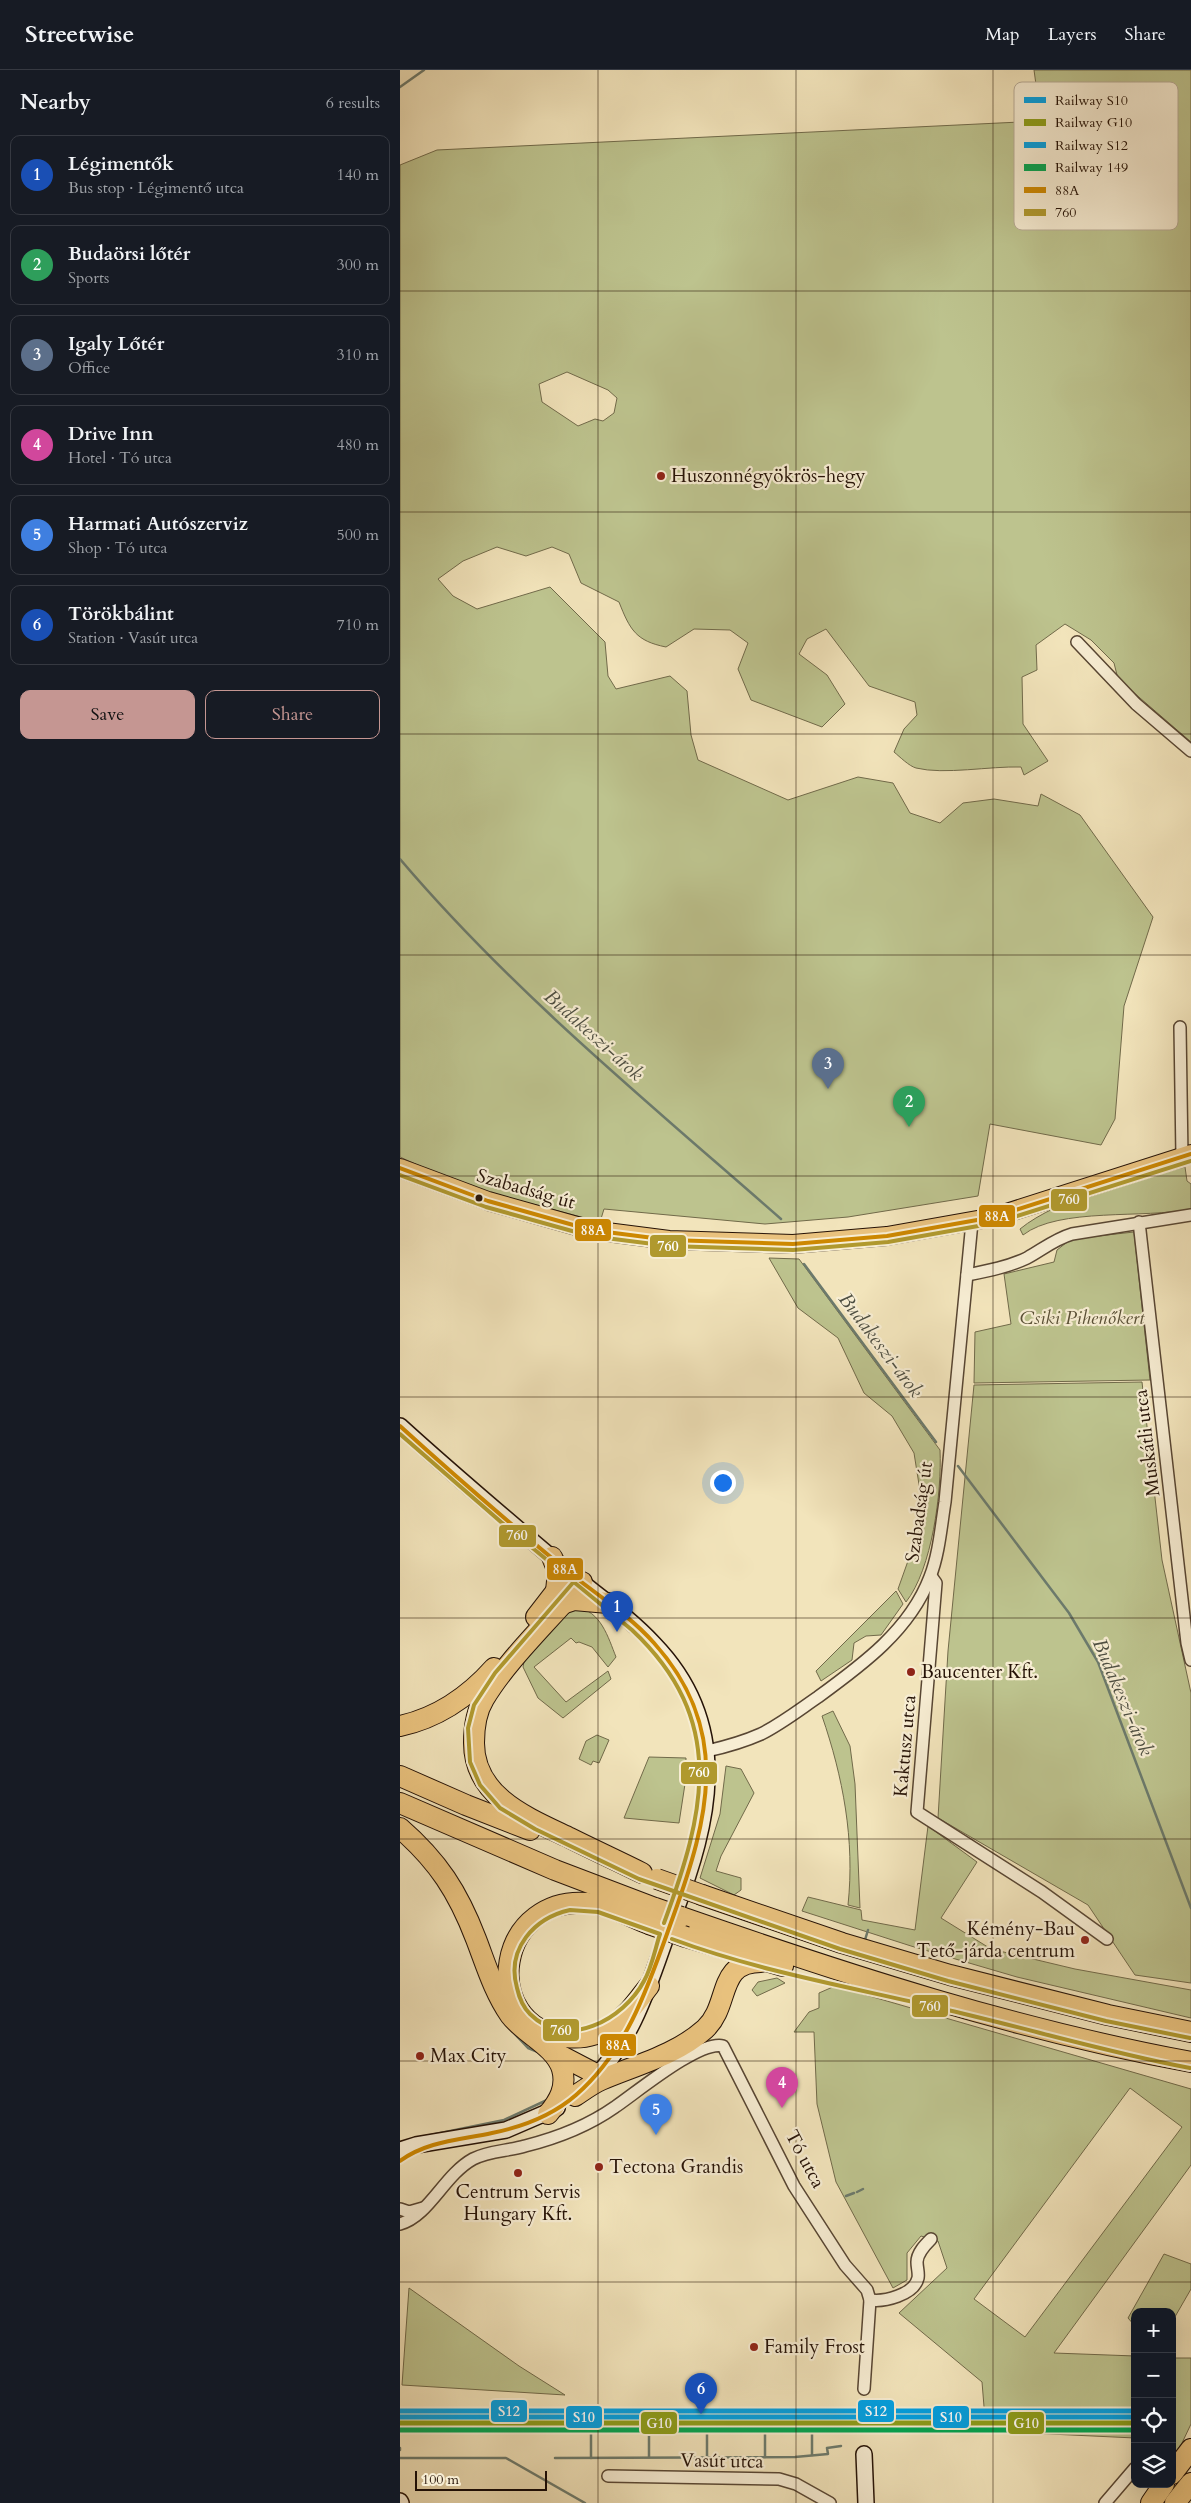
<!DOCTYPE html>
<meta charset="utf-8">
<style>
:root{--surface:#171b24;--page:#242831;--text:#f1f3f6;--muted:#9ea1a6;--line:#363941;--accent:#c59692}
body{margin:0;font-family:Cardo,serif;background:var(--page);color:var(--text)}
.controls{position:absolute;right:15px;bottom:15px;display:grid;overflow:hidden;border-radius:10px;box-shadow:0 5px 20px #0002}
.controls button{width:45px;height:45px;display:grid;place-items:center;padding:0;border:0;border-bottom:1px solid var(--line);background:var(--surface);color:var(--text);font:25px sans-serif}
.scale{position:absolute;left:15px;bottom:12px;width:132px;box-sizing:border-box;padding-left:5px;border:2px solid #251206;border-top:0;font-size:14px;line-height:18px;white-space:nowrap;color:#251206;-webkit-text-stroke:4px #f7edd3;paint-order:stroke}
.you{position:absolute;left:322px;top:1412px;width:18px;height:18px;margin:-12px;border:4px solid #fff;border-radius:50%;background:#1a73e8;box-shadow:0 0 0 8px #1a73e833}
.badge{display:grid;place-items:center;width:32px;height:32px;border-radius:50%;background:var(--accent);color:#fff;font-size:16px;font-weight:700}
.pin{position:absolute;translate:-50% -41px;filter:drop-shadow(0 1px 2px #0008)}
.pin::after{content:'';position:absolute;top:26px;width:18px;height:15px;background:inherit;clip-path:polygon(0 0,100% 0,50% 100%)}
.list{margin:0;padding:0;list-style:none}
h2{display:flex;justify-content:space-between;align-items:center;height:65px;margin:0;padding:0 20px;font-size:21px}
h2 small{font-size:16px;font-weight:400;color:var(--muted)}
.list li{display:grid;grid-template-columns:32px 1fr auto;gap:15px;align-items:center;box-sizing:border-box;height:80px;margin:0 10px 10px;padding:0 10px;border:1px solid var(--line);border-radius:10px}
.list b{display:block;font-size:19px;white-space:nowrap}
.list p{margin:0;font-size:16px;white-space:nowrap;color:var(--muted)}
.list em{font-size:16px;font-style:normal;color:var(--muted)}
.actions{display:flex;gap:10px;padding:15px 20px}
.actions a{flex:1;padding:11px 0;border:1px solid var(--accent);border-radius:10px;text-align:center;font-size:18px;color:var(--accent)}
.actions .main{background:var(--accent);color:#111}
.icon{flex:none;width:28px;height:28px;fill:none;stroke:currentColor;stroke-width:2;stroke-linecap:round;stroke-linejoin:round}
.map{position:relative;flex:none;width:791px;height:2433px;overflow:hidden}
header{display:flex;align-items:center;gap:30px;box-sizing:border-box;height:70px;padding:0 25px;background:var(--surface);border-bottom:1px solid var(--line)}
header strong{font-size:24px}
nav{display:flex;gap:28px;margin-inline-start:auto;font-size:18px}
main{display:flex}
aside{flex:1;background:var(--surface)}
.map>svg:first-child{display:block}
.green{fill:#bdc38e;stroke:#716a4a;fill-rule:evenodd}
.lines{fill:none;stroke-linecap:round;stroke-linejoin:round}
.stream{stroke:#6c7a6c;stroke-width:2.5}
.street-casing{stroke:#584633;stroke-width:14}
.secondary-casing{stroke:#251206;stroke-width:18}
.primary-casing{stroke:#251206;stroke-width:20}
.highway-casing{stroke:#251206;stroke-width:22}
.street{stroke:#f7edd3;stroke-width:11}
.secondary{stroke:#f7edd3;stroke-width:15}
.primary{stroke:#e9c27e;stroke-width:18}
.highway{stroke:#e9c27e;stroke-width:20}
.highway-bridge-casing{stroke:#251206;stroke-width:22;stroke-linecap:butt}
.highway-bridge{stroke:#e9c27e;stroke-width:20}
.bus-1-casing{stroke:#f7edd3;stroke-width:8}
.bus-2-casing{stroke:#f7edd3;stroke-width:8}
.bus-1{stroke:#cd8801;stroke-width:4}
.bus-2{stroke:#b0992e;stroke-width:4}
.rail-1-casing{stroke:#f7edd3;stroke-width:9}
.rail-2-casing{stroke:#f7edd3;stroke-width:9}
.rail-3-casing{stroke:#f7edd3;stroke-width:9}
.rail-4-casing{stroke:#f7edd3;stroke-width:9}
.rail-1{stroke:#00a0e3;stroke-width:5}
.rail-2{stroke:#8d9d19;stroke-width:5}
.rail-3{stroke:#00a0e3;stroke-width:5}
.rail-4{stroke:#00a651;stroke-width:5}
.grid{fill:none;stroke:#251206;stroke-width:1;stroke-opacity:0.55}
.poi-dot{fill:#8f2418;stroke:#f7edd3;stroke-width:2}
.bus-dot{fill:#251206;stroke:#f7edd3;stroke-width:2}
.labels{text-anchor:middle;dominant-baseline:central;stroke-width:4.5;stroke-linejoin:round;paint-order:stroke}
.poi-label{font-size:19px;fill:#251206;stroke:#f7edd3;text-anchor:start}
.street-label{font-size:19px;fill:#251206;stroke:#f7edd3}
.park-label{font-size:19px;font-style:italic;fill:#5a5036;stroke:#f7edd3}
.water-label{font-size:20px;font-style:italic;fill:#4e4f42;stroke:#f7edd3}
.key{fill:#f7edd3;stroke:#b8ab96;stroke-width:1}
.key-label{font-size:14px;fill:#251206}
.line-badge{stroke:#f7edd3;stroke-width:2}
.badge-label{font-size:14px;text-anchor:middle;font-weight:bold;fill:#fff}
</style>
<header>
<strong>Streetwise</strong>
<nav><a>Map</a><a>Layers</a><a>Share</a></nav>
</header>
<main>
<aside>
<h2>Nearby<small>6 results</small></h2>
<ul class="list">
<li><span class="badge" style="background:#1a4fb4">1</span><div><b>Légimentők</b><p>Bus stop · Légimentő utca</p></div><em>140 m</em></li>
<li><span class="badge" style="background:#2e9e5b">2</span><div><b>Budaörsi lőtér</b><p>Sports</p></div><em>300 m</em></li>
<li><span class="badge" style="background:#5c6f8a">3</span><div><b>Igaly Lőtér</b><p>Office</p></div><em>310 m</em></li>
<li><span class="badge" style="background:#d1479c">4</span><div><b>Drive Inn</b><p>Hotel · Tó utca</p></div><em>480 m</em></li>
<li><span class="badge" style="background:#3f7fe0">5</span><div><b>Harmati Autószerviz</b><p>Shop · Tó utca</p></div><em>500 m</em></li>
<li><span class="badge" style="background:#1a4fb4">6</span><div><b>Törökbálint</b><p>Station · Vasút utca</p></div><em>710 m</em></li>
</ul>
<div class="actions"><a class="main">Save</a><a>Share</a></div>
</aside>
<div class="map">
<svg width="791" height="2433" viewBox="0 0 791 2433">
<rect width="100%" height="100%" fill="#f2e4bb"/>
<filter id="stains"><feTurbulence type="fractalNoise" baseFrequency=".004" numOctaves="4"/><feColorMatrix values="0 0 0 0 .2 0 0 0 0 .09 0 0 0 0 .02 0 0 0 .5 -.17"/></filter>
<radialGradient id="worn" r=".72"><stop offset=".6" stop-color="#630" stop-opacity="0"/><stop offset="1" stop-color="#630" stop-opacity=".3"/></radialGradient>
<g class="green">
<path d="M634,0h157v672l-73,-63 -4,-16 -23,-23 -26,-16 -29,21 1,25 -15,7 1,47 25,37 -24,14 -3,-8c-31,-1 -77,8 -105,1 -7,-2 -16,-11 -22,-16l10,-23 13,-14 -2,-13 -46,-16 -43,-57 -19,10 -8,15 28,21 18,29 -23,23 -71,-27 -13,-31 10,-26 -18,-13 -36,-1 -28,18c-30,-6 -36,-17 -47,-45l-38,-19 -12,-29 -17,-7 -26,9 -29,-9 -34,14 -25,18 15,17 24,13 73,-22 55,55 3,34 8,13 54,-13 17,15 4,44 7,25 90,40 70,-23 35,6 17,30 30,10 23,-20 31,-4 44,7 3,-12 39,21 73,102 -29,89 -9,113 -14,26 -111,-21 -12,72 -130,21 -83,7 -161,-15 -4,13 -136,-36 -64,-29v-992l37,-15 604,-29zM167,302l41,18 9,8 -3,15 -11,8 -8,-2 -17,7 -36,-24 -3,-18z"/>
<path d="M785,1097l2,14 4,3v25c-46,10 -132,-2 -168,26l-3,-6c38,-31 116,-50 165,-62z"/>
<polygon points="734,1162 750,1310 574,1313 575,1262 611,1254 604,1204 654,1192 657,1180 671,1169"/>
<path d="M369,1188l30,1 141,191c2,42 -8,119 -34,152l-8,-13 26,-73 -10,-63 -22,-37 -28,-23 -26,-55 -40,-30z"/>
<polygon points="742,1312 762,1490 791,1623 791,1913 735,1905 688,1835 538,1748 548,1581 574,1315"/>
<polygon points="496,1521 503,1534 481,1565 466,1566 454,1573 452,1590 421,1611 416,1601"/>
<path d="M176,1537c25,4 32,30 40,50l-8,10 -16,-20 -13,-5 -3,1 -5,-5 -37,29 32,35 42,-31 3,8 -48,39 -25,-20 -15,-31 2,-10 42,-46z"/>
<path d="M433,1641l17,35 5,38 5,124 -12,-3c7,-65 -5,-128 -26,-189z"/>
<polygon points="197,1665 209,1670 199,1693 193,1691 191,1695 179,1689 186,1671"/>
<polygon points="249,1687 286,1688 285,1714 279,1753 224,1748"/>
<polygon points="326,1696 341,1699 354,1723 321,1786 316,1801 341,1808 341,1820 334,1825 300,1808 320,1744"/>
<polygon points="528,1756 577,1792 541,1848 591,1879 675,1899 791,1920 791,1948 617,1907 511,1876 402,1841 408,1827 461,1840 462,1850 515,1860"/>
<polygon points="377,1908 385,1913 357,1926 352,1920 358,1912"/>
<path d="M435,1916l356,103v76l-137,188 81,3v82l-149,-7 -4,-49 -83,-69 48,-45 -9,-27 -17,-5 -14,17v27l-14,8 -57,-106 -19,-78 -3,-72h-20l15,-20 10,-4v-15zM730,2018l52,39 -157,210 -51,-38z"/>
<polygon points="764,2184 791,2194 791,2219 772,2252 772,2242 735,2242 735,2256 728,2248"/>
<polygon points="9,2218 119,2296 165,2325 2,2315"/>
<polygon points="772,2288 791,2288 791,2354 782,2373 772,2387"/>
</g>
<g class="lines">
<g class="stream">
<polyline points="0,17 24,0"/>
<path d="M0,789c113,133 250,245 381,360"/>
<polyline points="404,1194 536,1372"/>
<polyline points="558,1396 669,1543 698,1592 791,1838"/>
<polyline points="465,1870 468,1860"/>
<polyline points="112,1961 128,1978 138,1982"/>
<polyline points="21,2067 104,2050 147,2030"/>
<polyline points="457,2122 463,2119"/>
<polyline points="446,2126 454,2123"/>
<polyline points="249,2358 249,2387"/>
<polyline points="307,2358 307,2387"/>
<polyline points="365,2358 365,2387"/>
<polyline points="412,2359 412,2385"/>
<polyline points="0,2378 0,2380"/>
<polyline points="0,2388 106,2388 185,2433"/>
<polyline points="155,2388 395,2387 428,2384 427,2378 441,2376"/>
<polyline points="191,2388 191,2358"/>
</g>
<g class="street-casing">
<g id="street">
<polyline points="677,572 736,634 791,681"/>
<polyline points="780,957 782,1087"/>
<polyline points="739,1152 787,1573 791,1590"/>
<path d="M567,1205c20,-4 41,-8 60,-17 16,-9 28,-19 45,-24l119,-19"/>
<polyline points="531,1506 536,1513 517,1742 642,1822 707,1869"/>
<path d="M307,1681c18,-4 36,-9 54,-17 20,-10 38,-24 57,-37 44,-32 92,-67 112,-120 9,-23 11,-50 15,-75l27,-280"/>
<polyline points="0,2139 9,2142 23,2138"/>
<path d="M0,2154c29,-8 44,-49 73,-65 15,-8 35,-8 52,-13 32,-8 63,-20 90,-39 21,-14 84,-67 108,-61l71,140 51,79 22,25 3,10 -6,89"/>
<path d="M470,2230c14,2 44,-5 48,-22 1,-5 -1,-10 -1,-16 0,-9 8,-17 14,-23"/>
<polyline points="208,2406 379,2409 396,2414 430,2433"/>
<polyline points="705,2433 735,2398"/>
</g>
</g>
<g class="secondary-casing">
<g id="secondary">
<path d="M0,1356c55,50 113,99 170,147 28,23 59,44 84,71 79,82 56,176 20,271 -22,58 -37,123 -84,167"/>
<polyline points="0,2080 16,2075 106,2060 157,2038"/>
<polyline points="464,2384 466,2433"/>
<polyline points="0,2431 1,2433"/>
</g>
</g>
<g class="primary-casing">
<polyline id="primary" points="0,1098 88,1131 191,1160 269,1170 393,1174 487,1166 594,1147 791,1084"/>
</g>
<g class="highway-casing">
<g id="highway">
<polyline points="152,1487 158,1502 156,1521"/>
<path d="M182,1512c-30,36 -75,78 -98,117 -8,13 -10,28 -10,44 0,54 54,75 96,95 24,12 48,23 72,35"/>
<polyline points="165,1533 174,1530 208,1533"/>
<polyline points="136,1547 170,1503"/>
<path d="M0,1656c37,-8 69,-30 94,-58"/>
<polyline points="0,1706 66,1735 130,1760"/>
<polyline points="0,1733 155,1800 255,1838"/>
<path d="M0,1758c38,33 58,64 76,111 10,26 18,53 34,76 14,19 45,31 52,54 5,18 -3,32 -14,45"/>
<polyline points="302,1825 442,1873 550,1905 708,1945 791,1962"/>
<path d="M281,1847c167,58 336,113 510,145"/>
<path d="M249,1854c-18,-7 -36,-17 -54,-20 -100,-15 -118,123 -29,133 17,2 33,-2 47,-12 15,-10 25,-25 36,-39"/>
<polyline points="286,1867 383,1896"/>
<polyline points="152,1981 198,2005"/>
<path d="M175,2026c9,-6 17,-12 26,-16 35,-15 75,-25 104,-51 26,-24 11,-67 56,-67"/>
<polyline points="772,2404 791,2379"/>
<polyline points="751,2433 764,2414"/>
<polyline points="775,2433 791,2413"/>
</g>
</g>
<use href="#street" class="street"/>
<use href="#secondary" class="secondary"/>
<use href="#primary" class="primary"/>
<use href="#highway" class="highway"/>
<g class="highway-bridge-casing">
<g id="highway-bridge">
<polyline points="257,1809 302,1825"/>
<polyline points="255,1838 281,1847"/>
<polyline points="249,1854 286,1867"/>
</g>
</g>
<use href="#highway-bridge" class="highway-bridge"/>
<g class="bus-1-casing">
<g id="bus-1">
<polyline points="0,1098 88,1131 191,1160 269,1170 393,1174 487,1166 594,1147 791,1084"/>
<path d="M0,1356c56,51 113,100 171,148 28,22 59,42 83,69 78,87 55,174 19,274 -23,64 -44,132 -97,178 -23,20 -54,32 -84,38 -32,7 -65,8 -92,28"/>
</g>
</g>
<g class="bus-2-casing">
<g id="bus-2">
<polyline points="0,1105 86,1137 190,1166 269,1176 393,1180 488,1172 595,1153 791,1091"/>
<path d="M0,1364l101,88 131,108c96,90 73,182 32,293"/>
<polyline points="177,1508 95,1603 74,1635 68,1658 70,1692 80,1715 100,1738 135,1759 239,1809 440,1879 548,1911 706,1951 790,1968"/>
<path d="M170,1840l28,2 62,22c-5,15 -8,33 -16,47 -20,38 -77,70 -114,33 -7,-7 -11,-17 -13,-26 -11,-39 17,-70 53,-78z"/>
<path d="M272,1869c86,32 178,48 267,69 84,19 166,44 251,60"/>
</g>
</g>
<use href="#bus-1" class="bus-1"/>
<use href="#bus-2" class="bus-2"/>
<g class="rail-1-casing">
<polyline id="rail-1" points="0,2347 735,2347"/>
</g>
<g class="rail-2-casing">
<polyline id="rail-2" points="0,2353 735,2353"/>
</g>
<g class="rail-3-casing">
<polyline id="rail-3" points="0,2341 735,2341"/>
</g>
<g class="rail-4-casing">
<polyline id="rail-4" points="0,2360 735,2360"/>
</g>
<use href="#rail-1" class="rail-1"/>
<use href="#rail-2" class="rail-2"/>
<use href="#rail-3" class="rail-3"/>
<use href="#rail-4" class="rail-4"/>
</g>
<path class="grid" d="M198,0v2433M396,0v2433M593,0v2433M0,221h791M0,442h791M0,664h791M0,885h791M0,1106h791M0,1327h791M0,1548h791M0,1769h791M0,1991h791M0,2212h791"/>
<g class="poi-dot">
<circle cx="261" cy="406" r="5"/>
<circle cx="511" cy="1602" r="5"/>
<circle cx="685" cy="1870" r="5"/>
<circle cx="20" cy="1986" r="5"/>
<circle cx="199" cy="2097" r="5"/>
<circle cx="118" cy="2103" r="5"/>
<circle cx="354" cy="2277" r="5"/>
</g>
<circle class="bus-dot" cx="79" cy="1128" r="4.5"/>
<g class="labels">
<g class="poi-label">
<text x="271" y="406">Huszonnégyökrös-hegy</text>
<text x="521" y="1602">Baucenter Kft.</text>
<text x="675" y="1859" text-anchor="end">Kémény-Bau<tspan x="675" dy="22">Tető-járda centrum</tspan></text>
<text x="30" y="1986">Max City</text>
<text x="209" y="2097">Tectona Grandis</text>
<text x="118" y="2122" text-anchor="middle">Centrum Servis<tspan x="118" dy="22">Hungary Kft.</tspan></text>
<text x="364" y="2277">Family Frost</text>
</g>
<g class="street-label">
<text transform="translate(126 1119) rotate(16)">Szabadság út</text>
<text transform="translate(747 1373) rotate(-97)">Muskátli utca</text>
<text transform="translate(519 1442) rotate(-82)">Szabadság út</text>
<text transform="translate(505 1676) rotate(-85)">Kaktusz utca</text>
<text transform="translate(405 2089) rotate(62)">Tó utca</text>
<text transform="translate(322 2391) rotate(1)">Vasút utca</text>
</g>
<g class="park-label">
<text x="682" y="1248">Csiki Pihenőkert</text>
</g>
<g class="water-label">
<text transform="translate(194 965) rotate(42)">Budakeszi-árok</text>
<text transform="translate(481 1275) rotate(53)">Budakeszi-árok</text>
<text transform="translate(723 1627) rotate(67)">Budakeszi-árok</text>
</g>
</g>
<rect x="614" y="12" width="164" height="148" rx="8" class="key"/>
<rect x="624" y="27" width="22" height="6" fill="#00a0e3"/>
<rect x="624" y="49" width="22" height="7" fill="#8d9d19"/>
<rect x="624" y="72" width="22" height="6" fill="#00a0e3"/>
<rect x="624" y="94" width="22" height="7" fill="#00a651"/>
<rect x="624" y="117" width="22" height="6" fill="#cd8801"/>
<rect x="624" y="139" width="22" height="7" fill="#b0992e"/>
<g class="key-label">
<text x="655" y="35">Railway S10</text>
<text x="655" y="57">Railway G10</text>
<text x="655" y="80">Railway S12</text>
<text x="655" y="102">Railway 149</text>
<text x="655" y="125">88A</text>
<text x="655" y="147">760</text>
</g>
<g class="line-badge">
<rect x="650" y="1118" width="38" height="24" rx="5" fill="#b0992e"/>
<rect x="578" y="1134" width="38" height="24" rx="5" fill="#cd8801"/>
<rect x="174" y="1148" width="38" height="24" rx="5" fill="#cd8801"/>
<rect x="249" y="1164" width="38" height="24" rx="5" fill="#b0992e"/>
<rect x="98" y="1454" width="39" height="24" rx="5" fill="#b0992e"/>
<rect x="146" y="1487" width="38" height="24" rx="5" fill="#cd8801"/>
<rect x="280" y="1691" width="38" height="24" rx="5" fill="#b0992e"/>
<rect x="511" y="1924" width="38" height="24" rx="5" fill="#b0992e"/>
<rect x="142" y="1948" width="38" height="24" rx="5" fill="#b0992e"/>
<rect x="199" y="1963" width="38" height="24" rx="5" fill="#cd8801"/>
<rect x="90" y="2329" width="38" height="24" rx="5" fill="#00a0e3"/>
<rect x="457" y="2329" width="38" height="24" rx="5" fill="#00a0e3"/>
<rect x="165" y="2335" width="38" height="24" rx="5" fill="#00a0e3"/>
<rect x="532" y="2335" width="38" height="24" rx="5" fill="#00a0e3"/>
<rect x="240" y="2341" width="38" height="24" rx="5" fill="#8d9d19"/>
<rect x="607" y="2341" width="38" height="24" rx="5" fill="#8d9d19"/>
</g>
<g class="badge-label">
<text x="669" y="1134">760</text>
<text x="597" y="1151">88A</text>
<text x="193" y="1165">88A</text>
<text x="268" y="1181">760</text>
<text x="117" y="1470">760</text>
<text x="165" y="1504">88A</text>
<text x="299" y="1707">760</text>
<text x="530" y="1941">760</text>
<text x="161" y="1965">760</text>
<text x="218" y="1980">88A</text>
<text x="109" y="2346">S12</text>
<text x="476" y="2346">S12</text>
<text x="184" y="2352">S10</text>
<text x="551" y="2352">S10</text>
<text x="259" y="2358">G10</text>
<text x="626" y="2358">G10</text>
</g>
<rect width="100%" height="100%" filter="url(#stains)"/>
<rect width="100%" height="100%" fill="url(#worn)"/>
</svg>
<div class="controls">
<button>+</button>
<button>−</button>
<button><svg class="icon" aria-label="locate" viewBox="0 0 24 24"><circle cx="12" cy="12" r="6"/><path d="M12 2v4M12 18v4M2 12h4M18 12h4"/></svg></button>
<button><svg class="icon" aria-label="layers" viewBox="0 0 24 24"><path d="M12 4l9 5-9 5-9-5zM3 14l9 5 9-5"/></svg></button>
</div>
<div class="scale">100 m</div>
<div class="you"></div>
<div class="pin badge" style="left:217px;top:1562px;background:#1a4fb4">1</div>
<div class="pin badge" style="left:509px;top:1057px;background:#2e9e5b">2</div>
<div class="pin badge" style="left:428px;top:1019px;background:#5c6f8a">3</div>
<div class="pin badge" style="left:382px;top:2038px;background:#d1479c">4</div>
<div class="pin badge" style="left:256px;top:2065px;background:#3f7fe0">5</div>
<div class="pin badge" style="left:301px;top:2344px;background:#1a4fb4">6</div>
</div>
</main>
